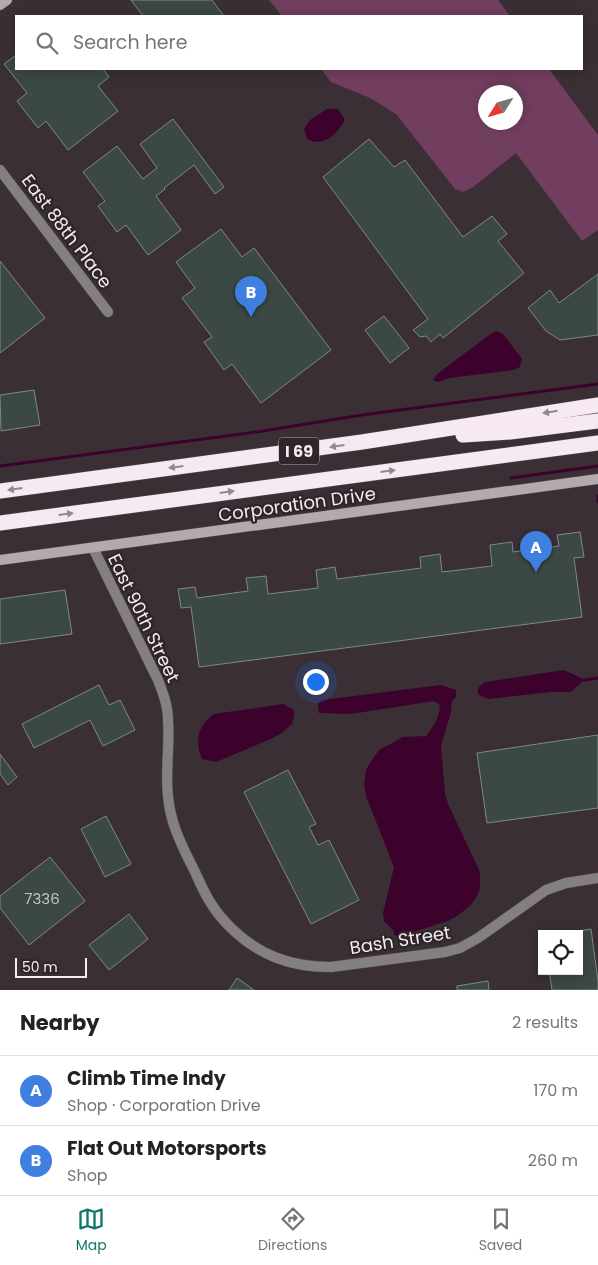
<!DOCTYPE html>
<meta charset="utf-8">
<style>
:root{--surface:#fff;--page:#f2f2f2;--text:#222;--muted:#767676;--line:#e0e0e0;--accent:#0f766e}
body{margin:0;font-family:Poppins,sans-serif;background:var(--page);color:var(--text)}
.controls{position:absolute;right:15px;bottom:15px;display:grid;overflow:hidden;border-radius:0px;box-shadow:0 2px 12px #0003}
.controls button{width:45px;height:45px;display:grid;place-items:center;padding:0;border:0;border-bottom:1px solid var(--line);background:var(--surface);color:var(--text);font:25px sans-serif}
.compass{position:absolute;left:478px;top:85px;width:45px;height:45px;border-radius:50%;background:var(--surface);box-shadow:0 2px 12px #0003;rotate:233deg}
.scale{position:absolute;left:15px;bottom:12px;width:72px;box-sizing:border-box;padding-left:5px;border:2px solid #f2ecef;border-top:0;font-size:14px;line-height:18px;white-space:nowrap;color:#f2ecef;-webkit-text-stroke:4px #2f252b;paint-order:stroke}
.you{position:absolute;left:315px;top:681px;width:18px;height:18px;margin:-12px;border:4px solid #fff;border-radius:50%;background:#1a73e8;box-shadow:0 0 0 8px #1a73e833}
.badge{display:grid;place-items:center;width:32px;height:32px;border-radius:50%;background:var(--accent);color:#fff;font-size:16px;font-weight:700}
.pin{position:absolute;translate:-50% -41px;filter:drop-shadow(0 1px 2px #0008)}
.pin::after{content:'';position:absolute;top:26px;width:18px;height:15px;background:inherit;clip-path:polygon(0 0,100% 0,50% 100%)}
.list{margin:0;padding:0;list-style:none}
h2{display:flex;justify-content:space-between;align-items:center;height:65px;margin:0;padding:0 20px;font-size:21px}
h2 small{font-size:16px;font-weight:400;color:var(--muted)}
.list li{display:grid;grid-template-columns:32px 1fr auto;gap:15px;align-items:center;box-sizing:border-box;height:70px;padding:0 20px;border-top:1px solid var(--line)}
.list b{display:block;font-size:19px;white-space:nowrap}
.list p{margin:0;font-size:16px;white-space:nowrap;color:var(--muted)}
.list em{font-size:16px;font-style:normal;color:var(--muted)}
.icon{flex:none;width:28px;height:28px;fill:none;stroke:currentColor;stroke-width:2;stroke-linecap:round;stroke-linejoin:round}
.map{position:relative;flex:none;width:598px;height:990px;overflow:hidden}
.search{position:absolute;background:var(--surface);box-shadow:0 2px 12px #0003;left:15px;right:15px;top:15px;height:55px;display:flex;align-items:center;gap:12px;box-sizing:border-box;padding:0 18px;border-radius:0px;color:var(--muted);font-size:19px}
.sheet{height:205px;background:var(--surface)}
nav{display:flex;justify-content:space-around;align-items:center;box-sizing:border-box;height:70px;border-top:1px solid var(--line);background:var(--surface);font-size:14px;color:var(--muted)}
nav a{display:grid;justify-items:center;gap:2px}
nav .on{color:var(--accent)}
.map>svg:first-child{display:block}
.green{fill:#723e5f;fill-rule:evenodd}
.water{fill:#3d022c}
.lines{fill:none;stroke-linecap:round;stroke-linejoin:round}
.stream{stroke:#3d022c;stroke-width:3}
.building{fill:#3c4843;stroke:#7d8a84}
.street-casing{stroke:#574d53;stroke-width:11}
.secondary-casing{stroke:#574d53;stroke-width:11}
.highway-casing{stroke:#574d53;stroke-width:16}
.street{stroke:#847f82;stroke-width:10}
.secondary{stroke:#b3aaaf;stroke-width:10}
.highway{stroke:#f7e9f1;stroke-width:15}
.oneway{fill:#93878e}
.labels{text-anchor:middle;dominant-baseline:central;stroke-width:4.5;stroke-linejoin:round;paint-order:stroke}
.number-label{font-size:15px;fill:#c4c3c4}
.shield{fill:#2f252b;stroke:#b8b0b4;stroke-width:1}
.shield-label{font-size:16px;font-weight:bold;fill:#f2ecef}
.street-label{font-size:18px;fill:#f2ecef;stroke:#2f252b}
</style>
<div class="map">
<svg width="598" height="990" viewBox="0 0 598 990">
<rect width="100%" height="100%" fill="#392f35"/>
<g class="green">
<polygon points="269,0 498,0 510,16 282,16"/>
<path d="M321,69h228l49,66v95l-16,11 -66,-88 -44,35 -9,4 -8,-3 -59,-75 -26,-16 -39,-16zM486,92h30v30h-30z"/>
</g>
<g class="water">
<path d="M327,109h11l7,11c-8,14 -21,28 -38,19l-3,-10 6,-9z"/>
<polygon points="497,331 503,334 522,359 520,367 513,370 449,378 438,382 433,380 437,374 492,333"/>
<polygon points="564,670 579,677 584,680 571,692 551,692 488,699 478,694 478,688 485,682"/>
<path d="M441,685l15,5v7l-4,4 -1,11 -10,34 4,48 3,10 32,68v16l-3,8 -7,10 -13,10 -9,5 -48,15h-5l-2,-6 -9,-9 -1,-8 11,-46 -28,-71 -2,-12 2,-14 6,-10 7,-10 24,-13 23,-1c8,-10 13,-18 14,-31l-6,-4 -83,13 -32,-1 -1,-10 4,-3z"/>
<path d="M283,704l11,6v6l-2,8 -10,9 -11,6 -55,23 -14,-3c-8,-18 -4,-34 12,-45z"/>
</g>
<g class="lines">
<g class="stream">
<polyline points="0,466 263,431 362,415 598,384"/>
<polyline points="511,478 598,466"/>
<polyline points="598,496 598,502"/>
<polyline points="584,680 598,678"/>
</g>
</g>
<g class="building">
<polygon points="131,0 212,0 224,16 143,16"/>
<polygon points="16,55 16,69 103,69 109,77 98,86 118,111 68,150 46,121 38,128 17,101 27,93 4,64"/>
<polygon points="173,119 224,187 215,194 194,165 164,188 165,189 156,196 181,230 148,255 126,225 117,232 98,206 105,201 83,172 117,146 143,179 157,168 140,144"/>
<polygon points="369,139 394,167 405,160 463,237 492,216 507,234 498,241 524,273 443,338 440,334 431,342 426,336 420,337 413,330 428,319 323,177"/>
<polygon points="221,229 242,257 254,248 331,350 261,403 232,364 224,370 204,342 212,337 182,298 195,288 176,262"/>
<polygon points="0,261 45,318 0,353"/>
<polygon points="598,274 598,335 560,340 546,331 528,308 550,290 559,303"/>
<polygon points="384,316 409,348 390,363 365,330"/>
<polygon points="34,390 40,425 1,431 0,395"/>
<polygon points="580,532 584,557 574,558 582,617 199,667 191,607 181,608 178,589 195,587 197,598 248,591 246,578 266,576 268,594 318,588 316,570 335,567 337,579 421,568 420,557 440,554 442,572 492,566 490,545 512,542 513,552 559,546 557,535"/>
<polygon points="65,590 72,634 0,644 0,599"/>
<polygon points="99,685 109,705 120,700 135,730 103,746 90,720 34,748 22,724"/>
<polygon points="598,735 598,808 487,823 477,753"/>
<polygon points="0,754 17,777 8,785 0,774"/>
<polygon points="288,770 316,824 309,827 318,845 329,840 359,900 311,924 244,792"/>
<polygon points="106,816 131,864 105,877 81,829"/>
<polygon points="50,857 85,901 29,945 0,908 0,896"/>
<polygon points="129,914 148,939 109,970 89,945"/>
<polygon points="591,929 598,981 598,990 552,990 549,971 579,971 579,931"/>
<polygon points="237,978 254,990 229,990"/>
<polygon points="488,981 489,990 457,990 457,986"/>
</g>
<g class="lines">
<g class="street-casing">
<g id="street">
<polyline points="0,170 108,312"/>
<path d="M93,548l65,132c5,13 10,26 10,40 2,26 -3,51 0,76 2,25 12,46 23,68 7,13 12,28 21,41 5,8 12,16 19,23 29,28 60,39 100,39l114,-15 15,-4 18,-10 68,-48 20,-7 32,-5"/>
</g>
</g>
<g class="secondary-casing">
<g id="secondary">
<polyline points="0,5 7,0"/>
<polyline points="0,560 598,479"/>
</g>
</g>
<g class="highway-casing">
<g id="highway">
<polyline points="463,435 510,432 598,421"/>
<polyline points="0,491 362,442 598,405"/>
<polyline points="0,523 598,443"/>
</g>
</g>
<use href="#street" class="street"/>
<use href="#secondary" class="secondary"/>
<use href="#highway" class="highway"/>
</g>
<defs><path id="oneway-solid" d="M-6-.8H1V-3.2L6.5 0L1 3.2V.8H-6Z" transform="scale(1.25)"/></defs>
<g class="oneway">
<use href="#oneway-solid" transform="translate(550 412) rotate(171)"/>
<use href="#oneway-solid" transform="translate(337 446) rotate(172)"/>
<use href="#oneway-solid" transform="translate(176 467) rotate(173)"/>
<use href="#oneway-solid" transform="translate(388 471) rotate(-7)"/>
<use href="#oneway-solid" transform="translate(15 489) rotate(172)"/>
<use href="#oneway-solid" transform="translate(227 492) rotate(-8)"/>
<use href="#oneway-solid" transform="translate(66 514) rotate(-7)"/>
</g>
<g class="labels">
<g class="number-label">
<text x="42" y="898">7336</text>
</g>
<rect class="shield" x="279" y="437.5" width="40" height="27" rx="4"/>
<g class="shield-label">
<text x="299" y="451">I 69</text>
</g>
<g class="street-label">
<text transform="translate(67 231) rotate(53)">East 88th Place</text>
<text transform="translate(297 504) rotate(-8)">Corporation Drive</text>
<text transform="translate(144 618) rotate(64)">East 90th Street</text>
<text transform="translate(400 940) rotate(-9)">Bash Street</text>
</g>
</g>
</svg>
<div class="controls">
<button><svg class="icon" aria-label="locate" viewBox="0 0 24 24"><circle cx="12" cy="12" r="6"/><path d="M12 2v4M12 18v4M2 12h4M18 12h4"/></svg></button>
</div>
<svg class="compass" viewBox="-18 -18 36 36"><path d="M0-13l5 13h-10z" fill="#e53935"/><path d="M0 13l5-13h-10z" fill="#767676"/></svg>
<div class="scale">50 m</div>
<div class="you"></div>
<div class="pin badge" style="left:536px;top:572px;background:#3f7fe0">A</div>
<div class="pin badge" style="left:251px;top:317px;background:#3f7fe0">B</div>
<div class="search"><svg class="icon" aria-label="search" viewBox="0 0 24 24"><circle cx="10" cy="10" r="6"/><path d="M15 15l6 6"/></svg>Search here</div>
</div>
<section class="sheet">
<h2>Nearby<small>2 results</small></h2>
<ul class="list">
<li><span class="badge" style="background:#3f7fe0">A</span><div><b>Climb Time Indy</b><p>Shop · Corporation Drive</p></div><em>170 m</em></li>
<li><span class="badge" style="background:#3f7fe0">B</span><div><b>Flat Out Motorsports</b><p>Shop</p></div><em>260 m</em></li>
</ul>
</section>
<nav>
<a class="on"><svg class="icon" aria-label="map" viewBox="0 0 24 24"><path d="M3 6l6-2 6 2 6-2v14l-6 2-6-2-6 2zM9 4v14M15 6v14"/></svg>Map</a>
<a><svg class="icon" aria-label="directions" viewBox="0 0 24 24"><path d="M12 3l9 9-9 9-9-9zM9 14v-3h6M13 9l2 2-2 2"/></svg>Directions</a>
<a><svg class="icon" aria-label="saved" viewBox="0 0 24 24"><path d="M7 4h10v16l-5-4-5 4z"/></svg>Saved</a>
</nav>
